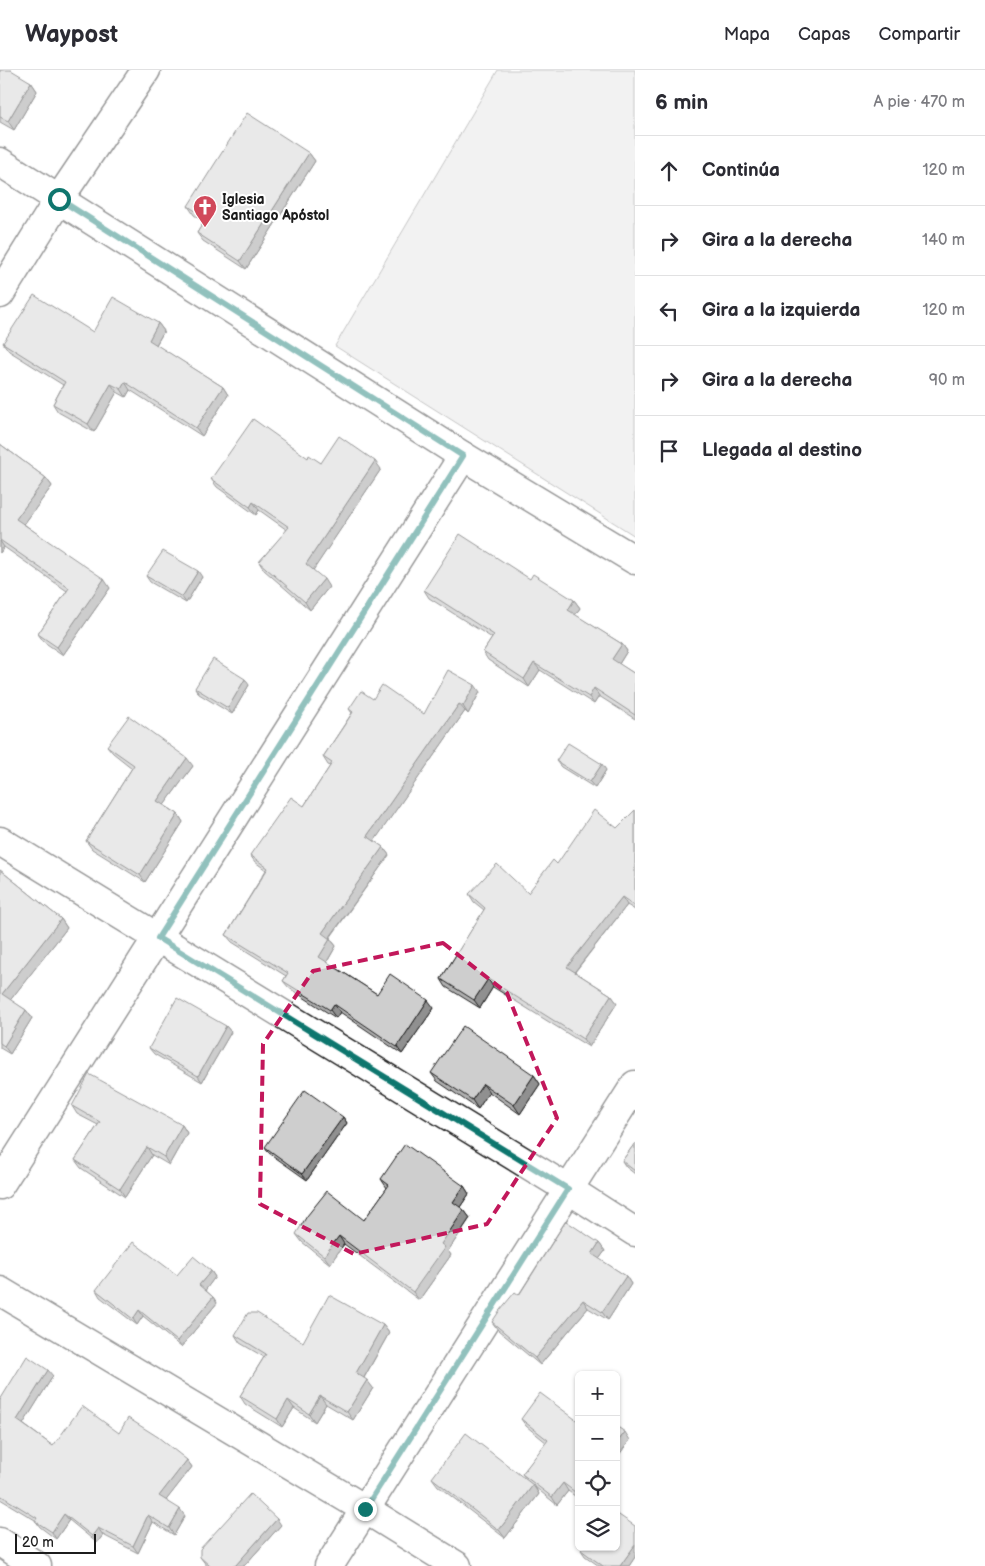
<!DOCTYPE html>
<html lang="es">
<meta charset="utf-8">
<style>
:root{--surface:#fff;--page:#f7f7f7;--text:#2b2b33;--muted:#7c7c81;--line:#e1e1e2}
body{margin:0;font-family:"Balsamiq Sans",sans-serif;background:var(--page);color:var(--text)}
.controls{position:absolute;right:15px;bottom:15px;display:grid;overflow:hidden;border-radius:8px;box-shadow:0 1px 4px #0004}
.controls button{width:45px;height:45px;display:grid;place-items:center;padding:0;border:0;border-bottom:1px solid var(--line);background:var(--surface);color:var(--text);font:25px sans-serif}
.scale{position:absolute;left:15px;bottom:12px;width:81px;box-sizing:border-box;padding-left:5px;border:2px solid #1c1c1c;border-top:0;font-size:14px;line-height:18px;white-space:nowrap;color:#1c1c1c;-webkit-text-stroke:4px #fff;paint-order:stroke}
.stop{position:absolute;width:15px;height:15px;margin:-11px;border:4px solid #0f766e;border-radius:50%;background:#fff}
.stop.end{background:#0f766e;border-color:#fff;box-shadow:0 1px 5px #0008}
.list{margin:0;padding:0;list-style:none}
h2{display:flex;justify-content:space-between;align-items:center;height:65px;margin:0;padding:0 20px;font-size:21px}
h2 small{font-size:16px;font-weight:400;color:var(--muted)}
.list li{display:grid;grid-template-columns:32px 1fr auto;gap:15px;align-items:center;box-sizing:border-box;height:70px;padding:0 20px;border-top:1px solid var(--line)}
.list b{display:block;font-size:19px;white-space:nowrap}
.list em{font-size:16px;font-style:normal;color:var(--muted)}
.icon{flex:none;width:28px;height:28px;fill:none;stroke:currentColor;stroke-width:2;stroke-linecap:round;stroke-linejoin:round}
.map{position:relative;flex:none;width:635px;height:1496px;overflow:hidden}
header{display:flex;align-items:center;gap:30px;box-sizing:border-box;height:70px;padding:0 25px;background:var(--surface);border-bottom:1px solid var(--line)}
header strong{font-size:24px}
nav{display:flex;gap:28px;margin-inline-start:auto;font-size:18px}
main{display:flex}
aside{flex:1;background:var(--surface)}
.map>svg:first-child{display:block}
.green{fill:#e2e2e2;stroke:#7f7f7f}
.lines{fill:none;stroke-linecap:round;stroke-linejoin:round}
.street-casing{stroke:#1c1c1c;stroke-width:31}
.street{stroke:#fff;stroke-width:28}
.wall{fill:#b1b1b1;stroke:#1c1c1c}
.shaded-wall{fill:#909090;stroke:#1c1c1c}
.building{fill:#cecece;stroke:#1c1c1c}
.route{stroke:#0f766e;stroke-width:6}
.marked{fill:none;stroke:#c2185b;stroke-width:4;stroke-dasharray:10 6;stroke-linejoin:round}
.labels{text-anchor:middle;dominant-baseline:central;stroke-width:4;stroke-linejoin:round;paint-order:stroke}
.poi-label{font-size:14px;font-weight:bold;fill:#1c1c1c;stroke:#fff;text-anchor:start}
</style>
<header>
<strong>Waypost</strong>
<nav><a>Mapa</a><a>Capas</a><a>Compartir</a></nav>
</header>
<main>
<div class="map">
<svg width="635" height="1496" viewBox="0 0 635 1496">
<rect width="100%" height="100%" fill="#fff"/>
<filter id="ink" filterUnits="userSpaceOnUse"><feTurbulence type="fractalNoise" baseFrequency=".02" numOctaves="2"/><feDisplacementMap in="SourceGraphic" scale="10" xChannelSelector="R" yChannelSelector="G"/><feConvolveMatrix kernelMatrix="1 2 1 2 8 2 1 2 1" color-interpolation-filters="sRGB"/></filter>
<g filter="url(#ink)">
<polygon class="green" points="498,0 635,0 635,466 335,276"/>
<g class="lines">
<g class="street-casing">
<g id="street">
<polyline points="0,92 463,386 635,490"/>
<polyline points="0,224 59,129 146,0"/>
<polyline points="0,771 568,1119 635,1162"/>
<polyline points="0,1115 463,386"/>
<polyline points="0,1221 365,1439 457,1496"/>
<polyline points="0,1472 37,1496"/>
<polyline points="329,1496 635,1015"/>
</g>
</g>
<use href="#street" class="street"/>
</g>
<g class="wall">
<polygon points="0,0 31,12 37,21 14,60 0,52"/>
<polygon points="309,83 315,91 246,199 203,171 197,163 204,152 194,145 188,136"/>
<polygon points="158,253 164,261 156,275 223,317 228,325 202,366 130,320 126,327 117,322 94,362 58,342 53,334 63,315 9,281 3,273 93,262"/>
<polygon points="0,374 46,408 52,416 24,454 110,518 63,585 44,572 38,564 67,521 4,477 0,483"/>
<polygon points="308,388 321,393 381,399 313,500 329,517 310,540 264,500 259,492 287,460 259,440 256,445 217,417 211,409"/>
<polygon points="146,506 202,507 186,533 150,512"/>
<polygon points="530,509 574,530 580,538 575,545 622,574 627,581 619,594 635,604 635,649 599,626 594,634 540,600 529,617 488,590 483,582 492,568 429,528 424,520"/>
<polygon points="249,615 232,644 199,624 195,618"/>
<polygon points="480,622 468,644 465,641 374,771 383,777 389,785 330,868 336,876 327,892 377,924 434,938 402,984 340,942 336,948 289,918 283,911 286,906 232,872 226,865 266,800 255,792 250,785 304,736 330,696 328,695 323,687 352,643 349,639 373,629 424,644"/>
<polygon points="107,676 193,696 164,735 178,744 183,752 145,812 92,779 86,771 132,698 113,683"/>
<polygon points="556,691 606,700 595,718 561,697"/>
<polygon points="635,740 635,840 627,835 575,902 611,925 617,933 589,977 493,917 480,938 446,917 441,909 484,840 474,832 469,824 528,823 557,794 617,758"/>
<polygon points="0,800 61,849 67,858 10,930 26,940 32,948 10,984 0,978"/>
<polygon points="226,956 231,962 202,1012 154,984 149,978"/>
<polygon points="431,1003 534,1005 540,1014 520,1044 489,1022 478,1039 437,1011"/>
<polygon points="72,1036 182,1055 187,1063 169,1095 152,1085 125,1127 81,1098 75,1090 98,1055 77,1044"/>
<polygon points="343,1047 347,1053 307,1110 269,1083 265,1077"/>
<polygon points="635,1073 635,1104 626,1097 622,1091"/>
<polygon points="381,1109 464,1116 469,1124 460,1137 464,1140 470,1148 448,1181 451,1185 419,1230 344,1174 330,1194 302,1172 296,1164 364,1150 387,1118"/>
<polygon points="599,1173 605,1181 599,1189 626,1206 631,1214 608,1250 588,1238 540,1295 498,1260 492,1252 519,1225"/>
<polygon points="211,1201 215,1207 205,1220 213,1227 217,1233 181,1277 143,1246 137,1255 100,1227 96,1220 177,1205"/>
<polygon points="383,1255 389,1263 364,1308 373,1318 353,1350 326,1334 315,1352 294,1338 282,1357 245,1334 240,1326 264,1287 240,1273 235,1265 303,1272"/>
<polygon points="53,1306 23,1354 53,1376 119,1363 187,1390 192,1397 166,1430 185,1446 174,1465 153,1452 138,1483 103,1465 97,1473 69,1450 56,1469 40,1457 35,1450 0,1429 0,1330"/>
<polygon points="521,1349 579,1352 579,1429 568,1421 557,1435 535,1417 539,1424 505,1468 438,1416 432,1408 526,1409 522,1404 547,1373 526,1356"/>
<polygon points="281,1455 244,1496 207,1496 200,1487"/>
<polygon points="581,1480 635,1487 629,1496 599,1496 585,1486"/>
</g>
<g class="shaded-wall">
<polygon points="31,12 37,21 14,60 8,51"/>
<polygon points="309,83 315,91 246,199 240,191"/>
<polygon points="158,253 164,261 154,278 149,270"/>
<polygon points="125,312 130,320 126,327 121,319"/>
<polygon points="111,314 117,322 94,362 88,354"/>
<polygon points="223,317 228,325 202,366 196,358"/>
<polygon points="375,391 381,399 312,502 306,494"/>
<polygon points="46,408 52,416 22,457 16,449"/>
<polygon points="253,432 259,440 256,445 250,437"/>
<polygon points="0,471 4,477 0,483"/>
<polygon points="198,501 202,507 186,533 182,527"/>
<polygon points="104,509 110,518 63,585 57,577"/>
<polygon points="324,509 329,517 310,540 305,532"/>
<polygon points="574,530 580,538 573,548 568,540"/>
<polygon points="622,574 627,581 617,597 612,589"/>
<polygon points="534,593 540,600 529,617 524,609"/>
<polygon points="245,609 249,615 232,644 228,638"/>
<polygon points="475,615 480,622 468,644 463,636"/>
<polygon points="594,618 599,626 594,634 589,627"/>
<polygon points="459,634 465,641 373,773 367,766"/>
<polygon points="187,688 193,696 162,738 157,731"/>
<polygon points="602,694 606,700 595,718 590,712"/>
<polygon points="178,744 183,752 145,812 140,805"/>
<polygon points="383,777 389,785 327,871 322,863"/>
<polygon points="622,827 627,835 572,905 567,897"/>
<polygon points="61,849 67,858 8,933 2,924"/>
<polygon points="330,869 336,876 325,895 319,887"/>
<polygon points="488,909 493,917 480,938 474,930"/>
<polygon points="611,925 617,933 589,977 583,969"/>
<polygon points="428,930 434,938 402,984 397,977"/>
<polygon points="334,934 340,942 336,948 330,940"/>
<polygon points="26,940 32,948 10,984 4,976"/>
<polygon points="226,956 231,962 202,1012 198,1006"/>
<polygon points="534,1005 540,1014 520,1044 514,1035"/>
<polygon points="483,1014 489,1022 478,1039 472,1030"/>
<polygon points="343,1047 347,1053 307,1110 302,1104"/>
<polygon points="182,1055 187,1063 169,1095 164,1087"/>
<polygon points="147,1077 152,1085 125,1127 120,1119"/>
<polygon points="464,1116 469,1124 458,1140 453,1132"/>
<polygon points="464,1140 470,1148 448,1181 451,1185 419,1230 413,1222 441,1174"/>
<polygon points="339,1166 344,1174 330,1194 324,1186"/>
<polygon points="599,1173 605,1181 597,1192 592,1184"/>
<polygon points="211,1201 215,1207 204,1222 199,1215"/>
<polygon points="626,1206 631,1214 608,1250 602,1242"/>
<polygon points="213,1227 217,1233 181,1277 177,1271"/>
<polygon points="583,1230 588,1238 540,1295 535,1288"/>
<polygon points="139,1240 143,1246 137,1255 133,1249"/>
<polygon points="383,1255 389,1263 362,1311 356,1303"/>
<polygon points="48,1300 53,1306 22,1356 17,1350"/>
<polygon points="367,1310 373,1318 353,1350 347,1342"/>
<polygon points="320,1326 326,1334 315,1352 309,1344"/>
<polygon points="288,1330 294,1338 282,1357 277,1349"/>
<polygon points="625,1362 630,1370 616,1389 616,1374"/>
<polygon points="187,1390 192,1397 164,1433 159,1426"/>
<polygon points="563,1413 568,1421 557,1435 552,1427"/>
<polygon points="533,1415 539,1424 505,1468 499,1460"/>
<polygon points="180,1439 185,1446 174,1465 169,1458"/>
<polygon points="64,1444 69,1450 56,1469 52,1462"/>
<polygon points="148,1445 153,1452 138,1483 133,1476"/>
<polygon points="277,1449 281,1455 244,1496 235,1496"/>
<polygon points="98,1458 103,1465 97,1473 92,1466"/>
<polygon points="635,1475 635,1487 629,1496 620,1496"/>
</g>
<g class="building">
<polygon points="0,0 11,0 31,12 8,51 0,47"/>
<polygon points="247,43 309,83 240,191 197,163 206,148 188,136"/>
<polygon points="34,225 93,262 113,227 158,253 149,270 223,317 196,358 125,312 121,319 111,314 88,354 53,334 65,312 3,273"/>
<polygon points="253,349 308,388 309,385 321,393 339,366 375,391 306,494 324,509 305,532 259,492 289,457 253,432 250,437 211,409"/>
<polygon points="0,374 46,408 16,449 104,509 57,577 38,564 69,518 0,470"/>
<polygon points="460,464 530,509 533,504 574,530 568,540 622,574 612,589 635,604 635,645 594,618 589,627 534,593 524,609 483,582 494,565 424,520"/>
<polygon points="163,481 198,501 182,527 146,506"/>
<polygon points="213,589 245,609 228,638 195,618"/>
<polygon points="448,600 475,615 463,636 459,634 367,766 383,777 322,863 330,869 319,887 377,924 390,904 428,930 397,977 334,934 330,940 283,911 288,903 226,865 268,798 250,785 291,727 304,736 332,693 323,687 353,642 349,639 361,621 373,629 382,615 424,644"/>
<polygon points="129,646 187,688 157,731 178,744 140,805 86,771 134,695 107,676"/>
<polygon points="568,673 602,694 590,712 556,691"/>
<polygon points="594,740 617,758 635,740 635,836 622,827 567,897 611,925 583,969 488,909 474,930 441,909 485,838 469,824 497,794 528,823 553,790 557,794"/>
<polygon points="0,800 61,849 2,924 26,940 4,976 0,973"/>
<polygon points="177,928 226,956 198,1006 149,978"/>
<polygon points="463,956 534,1005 514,1035 483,1014 472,1030 431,1003"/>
<polygon points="89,1004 182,1055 164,1087 147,1077 120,1119 75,1090 100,1052 72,1036"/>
<polygon points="305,1020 343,1047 302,1104 265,1077"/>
<polygon points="635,1073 635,1101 622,1091"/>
<polygon points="405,1074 464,1116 453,1132 464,1140 441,1174 445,1177 413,1222 339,1166 324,1186 296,1164 307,1146 327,1121 364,1150 389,1115 381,1109"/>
<polygon points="566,1151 599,1173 592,1184 626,1206 602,1242 583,1230 535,1288 492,1252 500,1240 515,1222 519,1225"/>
<polygon points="133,1172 177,1205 193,1186 211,1201 199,1215 213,1227 177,1271 139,1240 133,1249 96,1220"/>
<polygon points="329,1225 383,1255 356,1303 367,1310 347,1342 320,1326 309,1344 288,1330 277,1349 240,1326 266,1284 235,1265 248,1243 257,1243 303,1272"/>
<polygon points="27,1286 48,1300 17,1350 53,1376 82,1336 119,1363 128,1348 158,1367 187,1390 159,1426 180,1439 169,1458 148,1445 133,1476 98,1458 92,1466 64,1444 52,1462 35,1451 37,1448 0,1425 0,1330"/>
<polygon points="540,1323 579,1352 579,1425 563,1413 552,1427 522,1404 548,1370 521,1349"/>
<polygon points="616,1356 625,1362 616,1374"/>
<polygon points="466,1363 533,1415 499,1460 432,1408"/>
<polygon points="250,1424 277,1449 235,1496 210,1496 200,1487 200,1479"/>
<polygon points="616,1443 635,1456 635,1475 620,1496 603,1496 581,1480 583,1477 616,1477"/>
</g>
</g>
<g class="lines" filter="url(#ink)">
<polyline class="route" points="59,129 463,386 158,868 568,1119 365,1439"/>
</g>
<path d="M0 0H635V1496H0ZM443,873l64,50 50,125 -70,106 -133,30 -94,-50 3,-160 50,-73z" fill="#fff" fill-opacity=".55" fill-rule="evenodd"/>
<path class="marked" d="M443,873l64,50 50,125 -70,106 -133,30 -94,-50 3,-160 50,-73z"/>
<defs>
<g id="church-pin" transform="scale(1.25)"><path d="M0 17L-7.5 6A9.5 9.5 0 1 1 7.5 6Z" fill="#d1495b" stroke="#fff"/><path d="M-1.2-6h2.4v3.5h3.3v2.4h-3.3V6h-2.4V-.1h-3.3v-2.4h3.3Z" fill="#fff"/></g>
</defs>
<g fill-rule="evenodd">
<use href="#church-pin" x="205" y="137"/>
</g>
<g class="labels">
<g class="poi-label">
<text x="222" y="129">Iglesia<tspan x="222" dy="16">Santiago Apóstol</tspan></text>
</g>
</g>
</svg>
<div class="controls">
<button>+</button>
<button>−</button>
<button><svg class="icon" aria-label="locate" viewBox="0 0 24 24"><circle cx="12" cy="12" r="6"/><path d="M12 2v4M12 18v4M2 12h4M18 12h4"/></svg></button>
<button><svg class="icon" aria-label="layers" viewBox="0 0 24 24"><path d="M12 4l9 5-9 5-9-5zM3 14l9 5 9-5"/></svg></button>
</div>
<div class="scale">20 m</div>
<div class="stop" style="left:59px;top:129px"></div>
<div class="stop end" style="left:365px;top:1439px"></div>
</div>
<aside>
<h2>6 min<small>A pie · 470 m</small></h2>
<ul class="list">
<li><svg class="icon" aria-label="ahead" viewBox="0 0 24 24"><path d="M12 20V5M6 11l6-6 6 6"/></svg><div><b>Continúa</b></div><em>120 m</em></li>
<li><svg class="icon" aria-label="right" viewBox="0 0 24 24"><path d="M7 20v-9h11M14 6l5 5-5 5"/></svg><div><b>Gira a la derecha</b></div><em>140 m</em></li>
<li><svg class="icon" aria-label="left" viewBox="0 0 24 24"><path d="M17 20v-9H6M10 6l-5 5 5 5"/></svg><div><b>Gira a la izquierda</b></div><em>120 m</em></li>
<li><svg class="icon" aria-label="right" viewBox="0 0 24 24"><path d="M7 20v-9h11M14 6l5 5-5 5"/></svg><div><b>Gira a la derecha</b></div><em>90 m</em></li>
<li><svg class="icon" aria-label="arrive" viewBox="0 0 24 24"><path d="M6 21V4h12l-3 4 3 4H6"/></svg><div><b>Llegada al destino</b></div></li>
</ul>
</aside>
</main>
